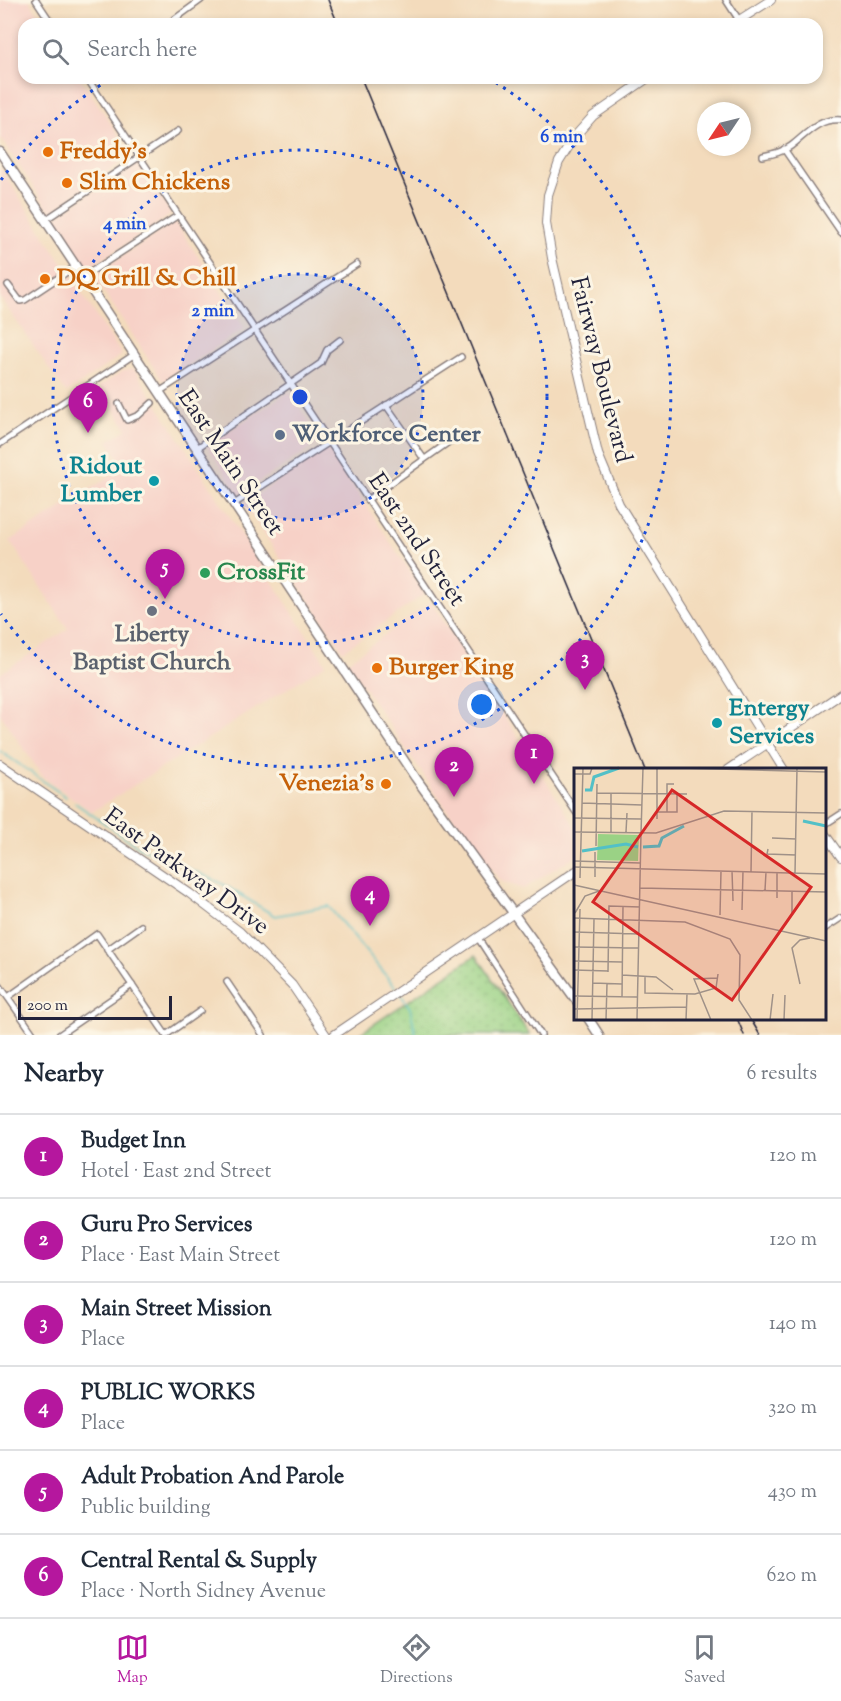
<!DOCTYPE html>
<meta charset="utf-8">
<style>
:root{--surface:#fff;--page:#f6f6f7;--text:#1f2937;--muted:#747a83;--line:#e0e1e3;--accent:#b5179e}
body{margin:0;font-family:"Sorts Mill Goudy",serif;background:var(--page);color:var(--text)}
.compass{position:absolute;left:697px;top:102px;width:54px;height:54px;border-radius:50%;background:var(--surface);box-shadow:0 3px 9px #0003;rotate:235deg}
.scale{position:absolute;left:18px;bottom:15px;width:154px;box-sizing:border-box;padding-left:6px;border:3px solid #22223b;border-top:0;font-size:16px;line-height:21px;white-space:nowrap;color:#22223b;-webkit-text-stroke:4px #fcf5e5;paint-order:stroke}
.you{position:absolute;left:482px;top:705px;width:21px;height:21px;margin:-15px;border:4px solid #fff;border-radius:50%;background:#1a73e8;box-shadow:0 0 0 9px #1a73e833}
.badge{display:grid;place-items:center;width:39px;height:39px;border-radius:50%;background:var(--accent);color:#fff;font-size:20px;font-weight:700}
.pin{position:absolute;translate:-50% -50px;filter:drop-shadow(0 2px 3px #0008)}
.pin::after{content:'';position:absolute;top:32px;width:21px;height:18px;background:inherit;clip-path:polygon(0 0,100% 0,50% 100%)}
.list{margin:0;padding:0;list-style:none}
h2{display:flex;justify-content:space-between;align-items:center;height:78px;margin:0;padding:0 24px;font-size:26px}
h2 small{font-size:20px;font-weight:400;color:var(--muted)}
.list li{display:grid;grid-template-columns:39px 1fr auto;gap:18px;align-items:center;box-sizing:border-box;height:84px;padding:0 24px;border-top:2px solid var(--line)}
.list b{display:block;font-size:22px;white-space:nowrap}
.list p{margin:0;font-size:20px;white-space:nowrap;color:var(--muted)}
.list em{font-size:20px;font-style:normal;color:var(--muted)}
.icon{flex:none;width:33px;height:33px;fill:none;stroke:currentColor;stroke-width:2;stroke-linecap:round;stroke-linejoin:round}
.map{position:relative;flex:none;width:841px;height:1035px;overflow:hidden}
.search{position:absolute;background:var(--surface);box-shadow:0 3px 9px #0003;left:18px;right:18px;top:18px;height:66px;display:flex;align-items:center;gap:15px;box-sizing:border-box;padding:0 21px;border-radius:18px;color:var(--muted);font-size:22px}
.sheet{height:582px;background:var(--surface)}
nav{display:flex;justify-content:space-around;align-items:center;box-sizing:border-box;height:84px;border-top:2px solid var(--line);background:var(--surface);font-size:16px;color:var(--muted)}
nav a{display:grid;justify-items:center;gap:3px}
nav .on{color:var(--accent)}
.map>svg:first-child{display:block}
.built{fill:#f7d1c7}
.park{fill:url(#park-dots);stroke:#5e7a60;stroke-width:1.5}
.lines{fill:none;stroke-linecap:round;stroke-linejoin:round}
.stream{stroke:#52c0c7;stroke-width:1.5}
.street-casing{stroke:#8a7e7c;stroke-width:8}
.secondary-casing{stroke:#8a7e7c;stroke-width:10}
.primary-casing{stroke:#8a7e7c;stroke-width:11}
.street{stroke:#fff;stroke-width:5}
.secondary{stroke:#fff;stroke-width:8}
.primary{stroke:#fff;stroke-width:8}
.rail{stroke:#22223b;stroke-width:1.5}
.ring{fill:none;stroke:#1d4ed8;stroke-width:3;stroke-dasharray:3 6}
.food-dot{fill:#e8710a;stroke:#fcf5e5;stroke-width:2}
.service-dot{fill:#5c6f8a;stroke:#fcf5e5;stroke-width:2}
.culture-dot{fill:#0f9aa8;stroke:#fcf5e5;stroke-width:2}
.leisure-dot{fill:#2e9e5b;stroke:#fcf5e5;stroke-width:2}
.worship-dot{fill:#6b7280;stroke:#fcf5e5;stroke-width:2}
.labels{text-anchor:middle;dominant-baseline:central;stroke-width:6;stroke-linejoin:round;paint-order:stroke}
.food-label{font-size:24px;font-weight:bold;fill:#c56008;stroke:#fcf5e5;text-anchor:start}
.street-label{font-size:24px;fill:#22223b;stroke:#fcf5e5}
.service-label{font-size:24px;font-weight:bold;fill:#4e5e75;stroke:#fcf5e5;text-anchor:start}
.culture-label{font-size:24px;font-weight:bold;fill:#0d838f;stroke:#fcf5e5;text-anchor:end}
.leisure-label{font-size:24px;font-weight:bold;fill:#27864d;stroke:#fcf5e5;text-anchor:start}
.worship-label{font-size:24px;font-weight:bold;fill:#5b616d;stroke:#fcf5e5}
.inset-river{fill:none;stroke:#52c0c7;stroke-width:3}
.inset-road{fill:none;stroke:#9f9188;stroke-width:1.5}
.view{fill:#d62828;fill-opacity:0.15;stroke:#d62828;stroke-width:3}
.inset-edge{fill:none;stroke:#22223b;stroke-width:3}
.centre{fill:#1d4ed8;stroke:#fcf5e5;stroke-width:3}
.ring-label{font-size:18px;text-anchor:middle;font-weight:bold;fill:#1d4ed8;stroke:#fcf5e5;stroke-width:6;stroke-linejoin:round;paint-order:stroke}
</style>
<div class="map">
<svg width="841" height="1035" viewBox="0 0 841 1035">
<defs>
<pattern id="park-dots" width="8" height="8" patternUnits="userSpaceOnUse" patternTransform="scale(1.5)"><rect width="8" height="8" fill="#9ad285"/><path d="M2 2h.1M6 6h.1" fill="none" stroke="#84b474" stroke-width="1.8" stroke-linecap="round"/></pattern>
</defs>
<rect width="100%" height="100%" fill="#fcf5e5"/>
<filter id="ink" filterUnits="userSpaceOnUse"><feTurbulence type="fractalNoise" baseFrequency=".0167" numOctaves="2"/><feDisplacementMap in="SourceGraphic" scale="12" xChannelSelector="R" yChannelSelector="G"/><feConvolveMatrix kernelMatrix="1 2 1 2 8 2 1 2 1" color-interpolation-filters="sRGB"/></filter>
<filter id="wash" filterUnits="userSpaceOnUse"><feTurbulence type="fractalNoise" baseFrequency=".008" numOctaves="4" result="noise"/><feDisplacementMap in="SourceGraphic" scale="24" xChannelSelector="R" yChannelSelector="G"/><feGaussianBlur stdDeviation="1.35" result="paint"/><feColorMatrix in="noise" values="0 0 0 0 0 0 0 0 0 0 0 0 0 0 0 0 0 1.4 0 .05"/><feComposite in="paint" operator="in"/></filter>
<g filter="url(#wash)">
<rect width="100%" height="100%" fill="#f3dbbc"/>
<g class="built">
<polygon points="0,0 29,0 45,24 24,24 24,78 80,78 132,155 52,211 48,209 0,137"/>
<polygon points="136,164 138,164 171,213 168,217 89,268 86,267 55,220 56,216"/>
<polygon points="0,167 122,355 66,393 0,297"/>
<polygon points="176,223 245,328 166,380 162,380 95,278 97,273 171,224"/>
<polygon points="134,369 326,664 92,812 43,777 0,714 0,674 68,629 10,541 125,467 108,441 127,429 99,387 123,371"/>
<polygon points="289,392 321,441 239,495 207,445"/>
<polygon points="325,449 329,450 425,594 343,651 244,504"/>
<polygon points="431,602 575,826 575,856 523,889 501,881 466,838 347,662"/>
</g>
<polygon class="park" points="476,955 530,1035 358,1035"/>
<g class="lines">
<g class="stream">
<polyline points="0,751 66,797"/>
<polyline points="75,803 139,847 221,883 275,916 328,906 397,989"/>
<polyline points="400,993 410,1008 416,1035"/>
</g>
</g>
</g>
<g filter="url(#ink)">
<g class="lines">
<g class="street-casing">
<g id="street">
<polyline points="36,0 52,24"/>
<polyline points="726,0 739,20"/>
<polyline points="168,24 201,0"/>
<polyline points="87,78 576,812"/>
<polyline points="784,149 841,232"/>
<path d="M763,156c10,-2 20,-4 28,-10 16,-12 27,-28 50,-26"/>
<polyline points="45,220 178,131"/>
<polyline points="83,277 177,216"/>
<polyline points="8,285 20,301 25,300 76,266"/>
<polyline points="159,392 357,264"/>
<polyline points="119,404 127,420 139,415 152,403"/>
<polyline points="386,405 424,459"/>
<polyline points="0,444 135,354"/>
<polyline points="197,448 321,363 327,350 340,340"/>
<polyline points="367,500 453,439"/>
<polyline points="234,504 461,357"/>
<polyline points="824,825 841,814"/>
<polyline points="824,929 841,918"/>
<polyline points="478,938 541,1035"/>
<polyline points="107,950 141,926"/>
<polyline points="227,982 263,1035"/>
<polyline points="0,986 34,1035"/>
<polyline points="8,997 97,934 166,1035"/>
<polyline points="59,1035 132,985"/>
<polyline points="166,1035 200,1011"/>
</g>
</g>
<g class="secondary-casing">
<g id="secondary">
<polyline points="733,24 771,0"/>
<polyline points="648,78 593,116 576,135 559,162 548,195 546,223 552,258 598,454 619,504 784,770"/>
<polyline points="0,764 189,893 240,932 292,985 326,1035"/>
<polyline points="728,770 841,694"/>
<polyline points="824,833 841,857"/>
<polyline points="334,1035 576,871"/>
</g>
</g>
<g class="primary-casing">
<g id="primary">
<polyline points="0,152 415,777 576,1000"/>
<polyline points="588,1018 599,1035"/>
</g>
</g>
<use href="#street" class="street"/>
<use href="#secondary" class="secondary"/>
<use href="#primary" class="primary"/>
<g class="rail">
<polyline points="328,0 338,24"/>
<polyline points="361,78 645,770"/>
<polyline points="737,1018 744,1035"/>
<polyline points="750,1018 760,1035"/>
</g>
</g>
</g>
<circle cx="300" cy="397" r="123" fill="#1d4ed8" fill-opacity=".12"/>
<g class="ring">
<circle cx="300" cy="397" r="123"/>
<circle cx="300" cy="397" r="247"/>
<path d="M1 180A370 370 0 0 1 112 78M488 78A370 370 0 1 1 1 614"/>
</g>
<g class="food-dot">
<circle cx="48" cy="152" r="6"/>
<circle cx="67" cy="183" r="6"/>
<circle cx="45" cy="279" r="6"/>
<circle cx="377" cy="668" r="6"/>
<circle cx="386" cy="784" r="6"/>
</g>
<circle class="service-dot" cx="280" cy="435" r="6"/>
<g class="culture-dot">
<circle cx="154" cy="481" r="6"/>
<circle cx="717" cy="723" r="6"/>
</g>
<circle class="leisure-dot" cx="205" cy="573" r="6"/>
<circle class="worship-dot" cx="152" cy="611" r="6"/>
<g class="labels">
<g class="food-label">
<text x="60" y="152">Freddy's</text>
<text x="79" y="183">Slim Chickens</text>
<text x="57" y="279">DQ Grill &amp; Chill</text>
<text x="389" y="668">Burger King</text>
<text x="374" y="784" text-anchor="end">Venezia's</text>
</g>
<g class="street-label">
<text transform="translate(600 370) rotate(76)">Fairway Boulevard</text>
<text transform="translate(230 463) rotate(56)">East Main Street</text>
<text transform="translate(416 540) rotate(56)">East 2nd Street</text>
<text transform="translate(186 872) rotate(36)">East Parkway Drive</text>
</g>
<g class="service-label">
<text x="292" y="435">Workforce Center</text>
</g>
<g class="culture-label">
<text x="142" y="467">Ridout<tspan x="142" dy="28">Lumber</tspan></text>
<text x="729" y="709" text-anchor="start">Entergy<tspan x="729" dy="28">Services</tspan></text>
</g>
<g class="leisure-label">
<text x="217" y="573">CrossFit</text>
</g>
<g class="worship-label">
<text x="152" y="635">Liberty<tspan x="152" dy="28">Baptist Church</tspan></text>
</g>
</g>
<g transform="translate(574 768)">
<rect width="252" height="252" fill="#f3dbbc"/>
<path d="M24,66l41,1 -1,26 -41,-1z" fill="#9ad285"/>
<path class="inset-river" d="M11,22h6l3,-13 25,-9M229,53l23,5M69,79l16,-1 3,-8 22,-12M8,83l44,-7 12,3"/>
<path class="inset-road" d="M106,0l146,4M0,6h16l2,-6M23,25l90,1M8,35l60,2M83,44h20v-18M93,44v-28h7M0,50l67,1M83,51v-51M0,64l82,1 68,-22 102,2M37,64v-39M52,64l1,-19M67,65l2,-65M198,70l24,1M22,78l1,-62M194,81l-1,5 29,1M0,93l66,2M0,99l252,7M158,103l1,30M177,104l1,-61M221,105l2,-105M21,109v-25M6,110l3,-110M0,117l252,56M66,120l186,4M191,122l1,-18M203,130v-26M168,142l1,-39M1,145l10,-17 14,-5M146,147l1,-44M218,147v-24M0,150l111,4 45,17 10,16 -1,45 13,20M0,164l65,2M0,179l64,1M0,193l48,1M0,202l34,1M34,204l1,-66 31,1M48,207l34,2 17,13M71,208v17l50,1 21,-6 2,-14M19,215l29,1M226,216l-8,-36 8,-8 10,-2M0,228l63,1M48,229l1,-91M0,241l113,-2M3,252l3,-111M18,252l2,-101M32,252l1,-36M63,252l4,-187M112,252l1,-26M137,252l-17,-41 23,-1M196,252l3,-26M210,252l1,-25"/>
<path class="view" d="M98,22l139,97 -79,113 -139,-98z"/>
<rect width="252" height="252" class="inset-edge"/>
</g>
<circle cx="300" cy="397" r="9" class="centre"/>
<g class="ring-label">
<text x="562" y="142">6 min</text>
<text x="125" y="229">4 min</text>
<text x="213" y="316">2 min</text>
</g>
</svg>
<svg class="compass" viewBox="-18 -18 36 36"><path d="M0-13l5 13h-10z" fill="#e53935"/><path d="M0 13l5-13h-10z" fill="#747a83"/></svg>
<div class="scale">200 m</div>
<div class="you"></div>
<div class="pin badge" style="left:534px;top:784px">1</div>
<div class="pin badge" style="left:454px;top:797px">2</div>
<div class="pin badge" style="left:585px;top:690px">3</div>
<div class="pin badge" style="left:370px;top:926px">4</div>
<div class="pin badge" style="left:165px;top:599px">5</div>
<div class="pin badge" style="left:88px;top:433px">6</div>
<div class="search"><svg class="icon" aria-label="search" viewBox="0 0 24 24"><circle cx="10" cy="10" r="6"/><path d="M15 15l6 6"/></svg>Search here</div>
</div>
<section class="sheet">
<h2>Nearby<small>6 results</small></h2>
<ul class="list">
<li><span class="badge">1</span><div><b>Budget Inn</b><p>Hotel · East 2nd Street</p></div><em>120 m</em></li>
<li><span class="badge">2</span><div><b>Guru Pro Services</b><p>Place · East Main Street</p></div><em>120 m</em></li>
<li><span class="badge">3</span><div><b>Main Street Mission</b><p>Place</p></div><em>140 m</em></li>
<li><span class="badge">4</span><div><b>PUBLIC WORKS</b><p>Place</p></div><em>320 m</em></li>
<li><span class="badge">5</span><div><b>Adult Probation And Parole</b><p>Public building</p></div><em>430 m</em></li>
<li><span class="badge">6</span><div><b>Central Rental &amp; Supply</b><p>Place · North Sidney Avenue</p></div><em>620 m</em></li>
</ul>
</section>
<nav>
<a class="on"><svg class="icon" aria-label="map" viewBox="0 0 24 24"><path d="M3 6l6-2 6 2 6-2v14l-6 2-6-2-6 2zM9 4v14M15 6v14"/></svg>Map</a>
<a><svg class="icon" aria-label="directions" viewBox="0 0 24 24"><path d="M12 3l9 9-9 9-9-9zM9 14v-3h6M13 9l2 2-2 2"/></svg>Directions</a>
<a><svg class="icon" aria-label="saved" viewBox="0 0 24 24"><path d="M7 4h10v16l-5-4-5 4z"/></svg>Saved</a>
</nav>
